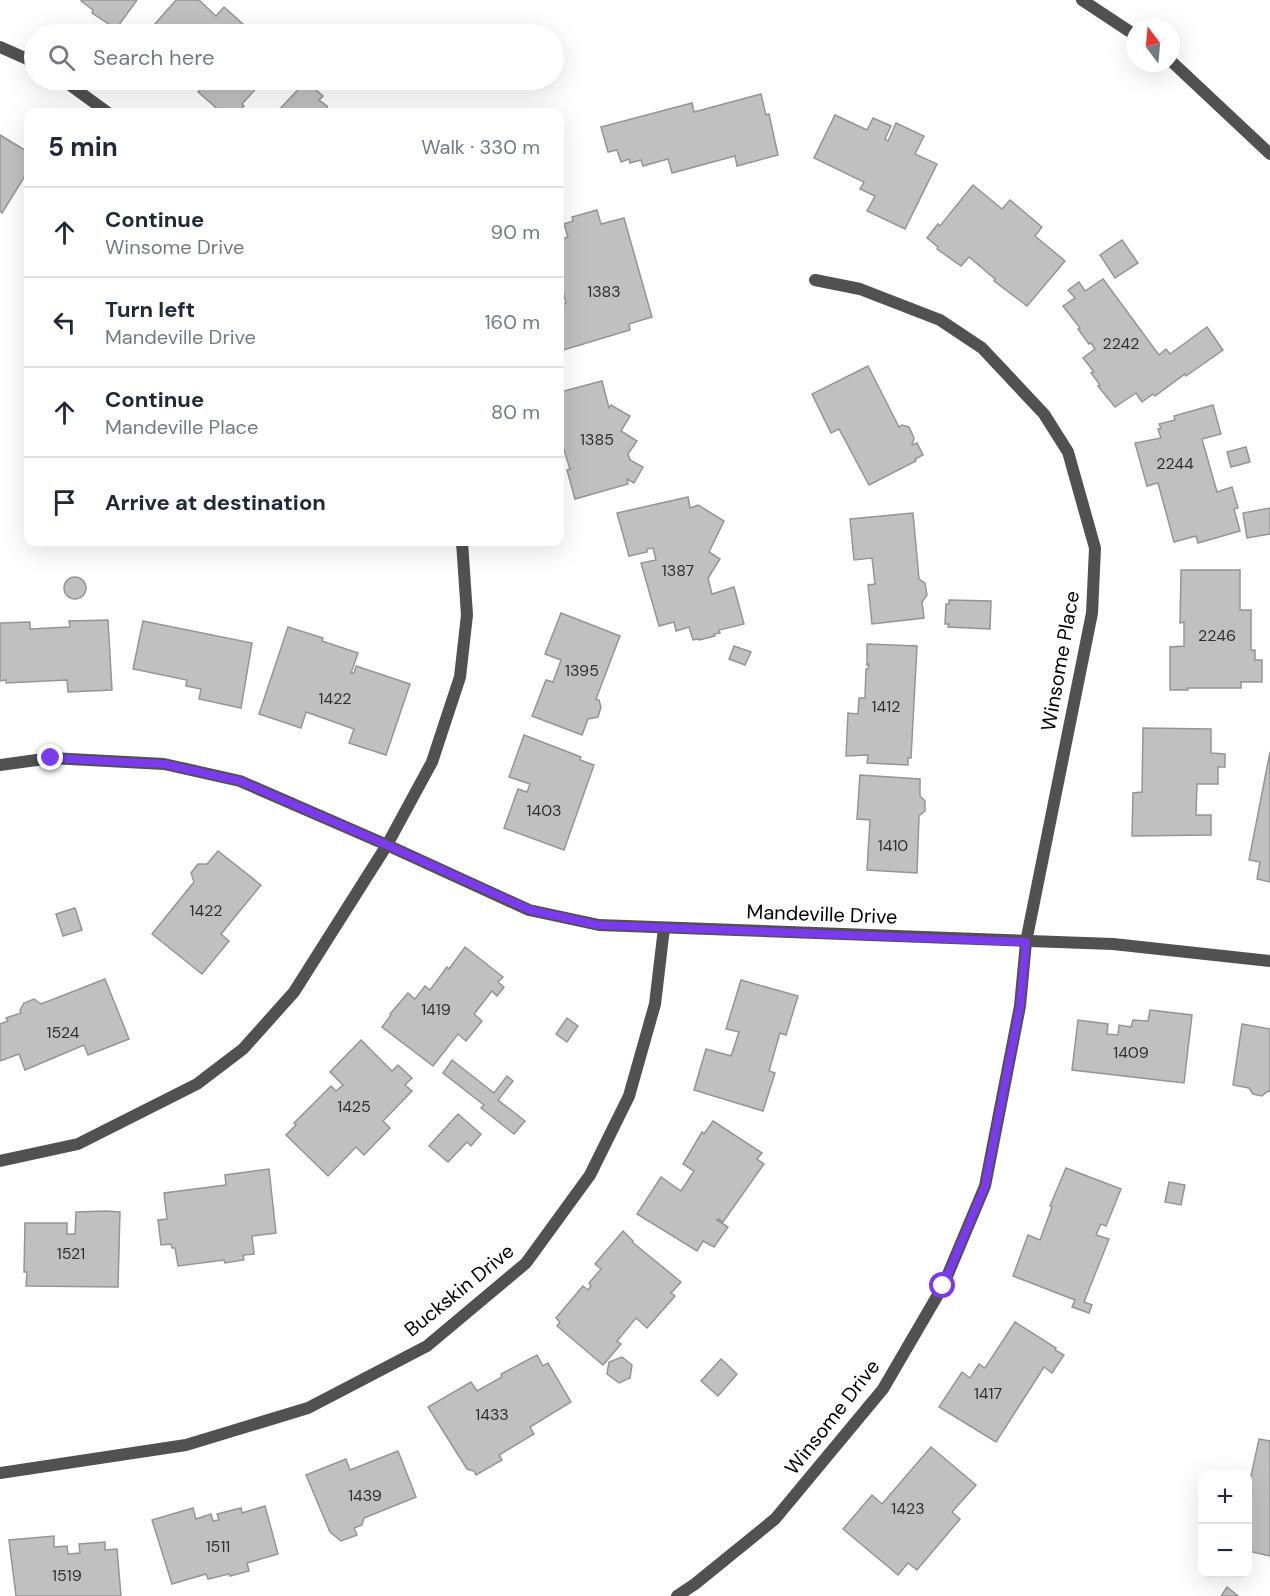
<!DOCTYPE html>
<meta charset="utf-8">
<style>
:root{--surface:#fff;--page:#f2f2f3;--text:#1f2937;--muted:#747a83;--line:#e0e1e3}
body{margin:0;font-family:"DM Sans",sans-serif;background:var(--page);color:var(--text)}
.controls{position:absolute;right:18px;bottom:18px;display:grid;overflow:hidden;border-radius:12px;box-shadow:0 6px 24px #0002}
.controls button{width:54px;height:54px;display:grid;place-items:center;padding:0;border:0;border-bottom:2px solid var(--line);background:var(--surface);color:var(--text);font:30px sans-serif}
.compass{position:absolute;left:1126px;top:18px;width:54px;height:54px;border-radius:50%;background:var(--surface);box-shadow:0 6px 24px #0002;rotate:344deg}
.stop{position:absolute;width:18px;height:18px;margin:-14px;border:4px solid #7c3aed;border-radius:50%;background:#fff}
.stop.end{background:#7c3aed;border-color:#fff;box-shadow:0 2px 6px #0008}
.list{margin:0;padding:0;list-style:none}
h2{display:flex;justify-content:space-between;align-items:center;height:78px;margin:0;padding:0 24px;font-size:26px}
h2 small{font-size:20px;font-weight:400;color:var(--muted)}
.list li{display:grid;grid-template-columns:39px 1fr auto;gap:18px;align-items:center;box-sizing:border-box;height:90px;padding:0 24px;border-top:2px solid var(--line)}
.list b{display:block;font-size:22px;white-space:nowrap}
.list p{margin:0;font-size:20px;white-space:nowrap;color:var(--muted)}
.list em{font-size:20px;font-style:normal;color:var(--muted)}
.icon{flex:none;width:33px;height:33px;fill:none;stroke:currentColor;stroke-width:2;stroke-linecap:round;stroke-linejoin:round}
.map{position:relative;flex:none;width:1270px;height:1596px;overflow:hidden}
.search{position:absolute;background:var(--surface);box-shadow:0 6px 24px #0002;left:24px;top:24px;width:540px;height:66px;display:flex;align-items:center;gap:15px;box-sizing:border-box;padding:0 21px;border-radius:33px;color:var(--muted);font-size:22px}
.panel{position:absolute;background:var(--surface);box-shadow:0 6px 24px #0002;left:24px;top:108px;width:540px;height:438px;border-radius:12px}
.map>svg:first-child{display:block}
.building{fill:#c0c0c0;stroke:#959595;stroke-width:1.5}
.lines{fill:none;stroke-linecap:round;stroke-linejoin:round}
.street{stroke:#515151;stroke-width:12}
.route{stroke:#7c3aed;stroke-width:8}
.labels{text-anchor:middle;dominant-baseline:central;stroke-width:4.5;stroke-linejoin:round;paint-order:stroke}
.number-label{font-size:16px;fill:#303030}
.street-label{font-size:20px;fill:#000;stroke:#fff}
</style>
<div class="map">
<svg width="1270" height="1596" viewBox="0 0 1270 1596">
<rect width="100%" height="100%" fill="#fff"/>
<g class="building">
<polygon points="82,0 137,0 116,29 92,13 93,10 81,1"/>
<polygon points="176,0 199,0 216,16 224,7 252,32 250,34 149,34 147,33"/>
<polygon points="204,80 264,80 242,104 244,106 238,112 221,112 198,92 206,82"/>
<polygon points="306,81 323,96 319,100 327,106 328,112 277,112"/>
<polygon points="761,94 766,115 769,114 778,155 737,166 735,156 672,173 668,159 643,166 641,160 630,163 629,159 621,162 617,150 608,152 601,127 692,103 694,112"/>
<polygon points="835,115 867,130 873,118 891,126 885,139 888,141 896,123 924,136 915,154 937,164 905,229 867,211 875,196 860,189 864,182 814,158"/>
<polygon points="0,135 28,152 28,171 2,213 0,211"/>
<polygon points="973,185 1002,209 1010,200 1042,227 1035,236 1065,261 1027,306 994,281 995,279 969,257 961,266 937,249 938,247 927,238 938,224 940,226"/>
<polygon points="597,210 601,224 624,218 652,317 629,324 630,330 560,351 560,305 566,303 560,279 560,240 568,237 564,224 573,221 572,217"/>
<polygon points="1122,240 1138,263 1115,278 1100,255"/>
<polygon points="1103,279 1159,355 1166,349 1170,354 1207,327 1223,350 1186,376 1185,374 1155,396 1153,394 1142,402 1136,393 1115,407 1098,386 1100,385 1091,373 1094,372 1083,358 1095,349 1091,343 1089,344 1078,329 1080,328 1063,306 1075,298 1068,290 1079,282 1085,291"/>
<polygon points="868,366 899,427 902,425 909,427 914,438 912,445 917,443 923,455 915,459 916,461 869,485 839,429 831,433 812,394"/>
<polygon points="602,381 609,408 611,405 630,416 621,431 637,441 628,454 630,460 643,467 634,483 627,479 628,484 575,499 567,470 570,469 560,437 560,392"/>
<polygon points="1213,405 1221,434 1202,439 1217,492 1232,487 1238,508 1234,509 1240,531 1198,543 1196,536 1174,542 1158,483 1147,486 1135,443 1161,438 1158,429 1161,428 1159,424 1175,420 1174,416"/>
<polygon points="1246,447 1250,462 1231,467 1227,452"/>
<polygon points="688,497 690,508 698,505 724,521 709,552 720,559 708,578 712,594 734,587 744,624 719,630 720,633 714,634 715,636 699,640 699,639 693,640 689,627 676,631 674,622 659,626 641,563 656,560 653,548 647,549 647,552 629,556 617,513"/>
<polygon points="1270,508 1270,534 1247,538 1243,513"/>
<polygon points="913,513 919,579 925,583 927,595 922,602 924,618 872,624 868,585 875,584 872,558 854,560 850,519"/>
<polygon points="1181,570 1240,570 1240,610 1251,610 1251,650 1255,650 1255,660 1262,660 1262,682 1241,682 1241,688 1187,688 1188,690 1170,690 1170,647 1184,646 1184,622 1180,623"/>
<circle cx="75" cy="588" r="11"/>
<polygon points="949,600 991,601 990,629 948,627 949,624 945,624 946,604 949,604"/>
<polygon points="561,613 620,636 596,699 599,700 601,707 598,717 588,719 582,735 532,716 546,680 553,682 561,660 545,654"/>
<polygon points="108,620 112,690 68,692 67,680 6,683 6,680 0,681 0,623 30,622 30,629 70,627 69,621"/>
<polygon points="143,621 252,643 241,708 199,699 201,689 186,686 187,680 133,669"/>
<polygon points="288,627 323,638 322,641 358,653 351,673 354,673 356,666 410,684 386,755 349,743 354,729 306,712 301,728 259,714"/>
<polygon points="867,644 917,646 911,758 908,758 908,765 867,763 868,755 846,756 848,713 858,714 859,698 865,698 866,669 868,669 869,664 867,665"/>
<polygon points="734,646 751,652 745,665 729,659"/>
<polygon points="1143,728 1211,729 1211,753 1225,754 1225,767 1218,767 1218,784 1197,784 1196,815 1211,815 1211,835 1132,836 1133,793 1142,792"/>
<polygon points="524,735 581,757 580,760 594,765 564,850 504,828 518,789 527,792 530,784 509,777"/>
<polygon points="1270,752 1270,882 1257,879 1260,862 1249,860"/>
<polygon points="860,775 920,779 920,796 925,801 925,811 919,816 917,873 867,870 870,820 857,819"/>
<polygon points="218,851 261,885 221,934 229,941 202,974 152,934 194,882 191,873 198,864 207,864"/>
<polygon points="75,908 82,930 63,936 56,914"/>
<polygon points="465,947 503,977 498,982 504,987 497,996 492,991 474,1014 482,1021 466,1041 458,1034 433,1066 382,1027 391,1015 390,1014 408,993 415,999 425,986 430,990 447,967 449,969"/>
<polygon points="105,979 129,1039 88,1055 84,1045 25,1070 19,1054 0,1061 0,1024 8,1021 6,1018 21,1013 20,1010 24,1003 34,999 41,1004"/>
<polygon points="741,980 798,996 786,1035 780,1033 769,1071 775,1073 763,1111 694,1090 706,1049 731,1056 739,1032 726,1029"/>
<polygon points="1150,1010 1192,1015 1184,1083 1072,1070 1078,1020 1108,1024 1107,1034 1118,1035 1119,1025 1131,1027 1133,1020 1148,1021"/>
<polygon points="567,1018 578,1026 567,1042 556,1034"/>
<polygon points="1242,1024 1270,1029 1270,1092 1268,1091 1262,1096 1253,1094 1249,1088 1233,1085"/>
<polygon points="361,1040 392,1071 398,1065 412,1078 405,1085 412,1091 383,1121 390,1128 364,1155 356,1147 328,1176 286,1135 296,1125 294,1123 331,1086 336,1091 343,1085 330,1072"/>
<polygon points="452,1060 494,1093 507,1076 513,1081 498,1100 525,1121 514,1134 481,1108 484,1105 443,1073"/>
<polygon points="458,1114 481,1134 471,1146 467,1142 448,1162 429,1146"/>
<polygon points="713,1121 762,1153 757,1159 764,1164 723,1222 718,1219 717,1220 728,1227 714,1247 703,1241 697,1251 637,1214 661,1177 681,1191 694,1171 683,1164 702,1132 704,1134"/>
<polygon points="1066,1168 1121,1189 1106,1226 1101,1224 1096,1235 1109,1239 1084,1302 1092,1305 1089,1313 1072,1307 1075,1300 1013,1276 1028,1235 1040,1240 1052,1207 1050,1206"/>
<polygon points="269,1169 276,1233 252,1236 254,1254 243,1255 244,1260 225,1263 224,1260 178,1266 175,1248 172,1248 171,1244 161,1245 158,1220 167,1219 164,1193 226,1185 225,1175"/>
<polygon points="1169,1182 1185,1185 1181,1205 1165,1202"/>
<polygon points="106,1211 120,1212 118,1287 26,1286 27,1272 24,1272 25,1223 67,1223 67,1234 75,1234 76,1212"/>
<polygon points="623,1231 633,1241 632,1242 681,1282 671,1293 675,1296 647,1328 636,1318 617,1341 621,1344 603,1365 557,1326 560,1322 556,1318 583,1286 588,1290 591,1286 589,1283 601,1269 595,1264"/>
<polygon points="1015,1322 1056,1348 1055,1350 1064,1355 1052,1373 1044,1367 996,1442 939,1407 962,1372 970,1378 979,1364 985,1368"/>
<polygon points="537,1355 543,1366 548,1363 571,1402 530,1427 534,1434 499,1455 502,1460 476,1475 474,1471 467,1469 428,1407 471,1382 477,1391 502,1377 501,1374"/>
<polygon points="622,1357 632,1365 630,1378 619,1383 607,1374 609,1362"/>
<polygon points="721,1359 737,1374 718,1396 701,1381"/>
<polygon points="1259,1439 1270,1441 1270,1556 1248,1551 1250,1535 1248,1535 1248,1476 1251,1476"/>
<polygon points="931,1447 976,1485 952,1512 960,1519 917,1570 908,1563 898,1575 843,1529 872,1495 882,1504"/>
<polygon points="398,1451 416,1497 364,1518 362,1525 354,1528 357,1535 341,1541 330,1532 306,1475 346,1459 350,1470"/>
<polygon points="265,1506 278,1554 247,1563 249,1571 230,1576 229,1574 208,1579 206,1574 172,1584 152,1520 193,1508 196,1519 211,1514 213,1521 219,1520 217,1514 241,1508 242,1513"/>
<polygon points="54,1536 54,1547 67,1546 68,1554 80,1553 79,1544 105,1542 105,1550 117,1549 121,1596 16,1596 9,1540"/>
<polygon points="1227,1587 1238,1596 1221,1596"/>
</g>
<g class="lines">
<g class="street">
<polyline points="1082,0 1135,35"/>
<polyline points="0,47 34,62"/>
<polyline points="1171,61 1270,154"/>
<polyline points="63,80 107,112"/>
<polyline points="0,765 51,758 164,764 240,781 387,845 529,910 599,925 1113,944 1270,961"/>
<polyline points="0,1161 78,1144 197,1084 243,1049 294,992 387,845 432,762 460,677 467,615 462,542"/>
<polyline points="0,1473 186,1445 308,1408 427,1346 526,1263 590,1175 629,1096 655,1004 664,928"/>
<polyline points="677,1596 695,1584 775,1519 883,1389 943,1286 985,1186 1020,1006 1026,942 1092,613 1095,548 1068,452 1044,414 982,348 940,320 860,289 815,280"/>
</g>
</g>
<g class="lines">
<polyline class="route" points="51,758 164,764 240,781 387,845 530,910 598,925 1026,942 1020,1006 985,1186 943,1286"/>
</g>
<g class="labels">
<g class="number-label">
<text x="604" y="291">1383</text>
<text x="1121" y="343">2242</text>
<text x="597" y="439">1385</text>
<text x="1175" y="463">2244</text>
<text x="678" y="570">1387</text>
<text x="1217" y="635">2246</text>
<text x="582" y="670">1395</text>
<text x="335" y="698">1422</text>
<text x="886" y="706">1412</text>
<text x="544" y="810">1403</text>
<text x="893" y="845">1410</text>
<text x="206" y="910">1422</text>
<text x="436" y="1009">1419</text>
<text x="63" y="1032">1524</text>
<text x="1131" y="1052">1409</text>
<text x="354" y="1106">1425</text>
<text x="71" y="1253">1521</text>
<text x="988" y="1393">1417</text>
<text x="492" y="1414">1433</text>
<text x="365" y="1495">1439</text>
<text x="908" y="1508">1423</text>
<text x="218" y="1546">1511</text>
<text x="67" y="1575">1519</text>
</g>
<g class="street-label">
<text transform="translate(1060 661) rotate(-80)">Winsome Place</text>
<text transform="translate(822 914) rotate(2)">Mandeville Drive</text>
<text transform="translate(459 1290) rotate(-39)">Buckskin Drive</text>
<text transform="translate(832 1417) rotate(-52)">Winsome Drive</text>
</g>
</g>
</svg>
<div class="controls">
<button>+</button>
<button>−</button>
</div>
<svg class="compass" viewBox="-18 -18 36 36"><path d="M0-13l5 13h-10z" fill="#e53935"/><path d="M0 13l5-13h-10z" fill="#747a83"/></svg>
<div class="stop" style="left:943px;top:1286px"></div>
<div class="stop end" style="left:51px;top:758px"></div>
<div class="search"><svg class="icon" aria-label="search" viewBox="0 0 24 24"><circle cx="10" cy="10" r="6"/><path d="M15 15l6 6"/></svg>Search here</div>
<section class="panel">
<h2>5 min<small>Walk · 330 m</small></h2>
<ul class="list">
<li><svg class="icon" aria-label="ahead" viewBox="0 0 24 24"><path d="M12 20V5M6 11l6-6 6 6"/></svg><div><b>Continue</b><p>Winsome Drive</p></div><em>90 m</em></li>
<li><svg class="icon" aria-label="left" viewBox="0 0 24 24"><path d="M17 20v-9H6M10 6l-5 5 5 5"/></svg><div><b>Turn left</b><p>Mandeville Drive</p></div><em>160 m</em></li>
<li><svg class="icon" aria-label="ahead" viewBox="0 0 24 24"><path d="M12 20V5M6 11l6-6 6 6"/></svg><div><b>Continue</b><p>Mandeville Place</p></div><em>80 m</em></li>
<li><svg class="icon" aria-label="arrive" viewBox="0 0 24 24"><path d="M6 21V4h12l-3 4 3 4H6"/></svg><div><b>Arrive at destination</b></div></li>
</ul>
</section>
</div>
